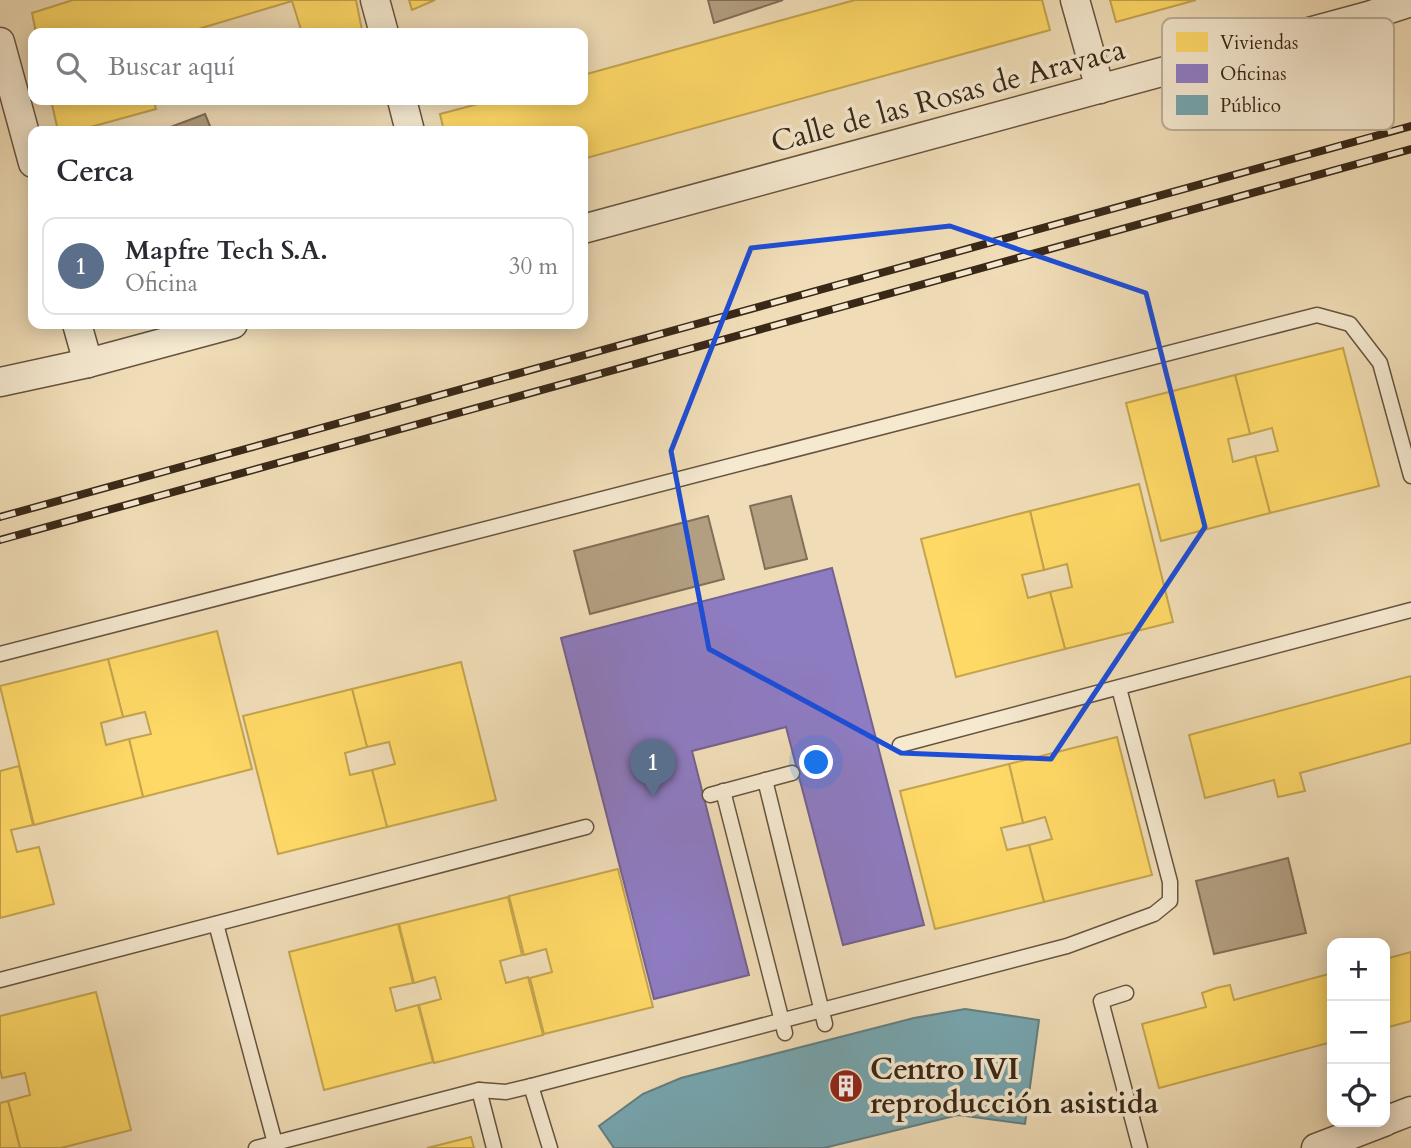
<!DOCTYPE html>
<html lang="es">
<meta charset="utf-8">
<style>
:root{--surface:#fff;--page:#f2f2f3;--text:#2b2b33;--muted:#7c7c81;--line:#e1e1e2;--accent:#1a73e8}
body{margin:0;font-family:Cardo,serif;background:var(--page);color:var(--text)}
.controls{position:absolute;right:21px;bottom:21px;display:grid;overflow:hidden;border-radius:14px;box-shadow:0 4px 18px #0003}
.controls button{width:63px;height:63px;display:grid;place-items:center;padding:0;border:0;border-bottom:2px solid var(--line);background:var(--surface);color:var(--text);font:35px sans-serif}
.you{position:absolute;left:817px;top:763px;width:24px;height:24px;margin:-18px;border:5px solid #fff;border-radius:50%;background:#1a73e8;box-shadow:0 0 0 10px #1a73e833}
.badge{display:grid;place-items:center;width:46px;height:46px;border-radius:50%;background:var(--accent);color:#fff;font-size:23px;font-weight:700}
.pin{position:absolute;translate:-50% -58px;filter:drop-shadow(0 2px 4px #0008)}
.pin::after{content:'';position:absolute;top:37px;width:24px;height:21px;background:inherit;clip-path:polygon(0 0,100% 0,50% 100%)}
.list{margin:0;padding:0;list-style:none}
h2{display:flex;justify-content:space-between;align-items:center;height:91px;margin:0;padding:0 28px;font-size:30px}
h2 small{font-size:23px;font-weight:400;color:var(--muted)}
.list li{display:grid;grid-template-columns:46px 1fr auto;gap:21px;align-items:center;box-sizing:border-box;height:98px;margin:0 14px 14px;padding:0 14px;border:2px solid var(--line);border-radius:14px}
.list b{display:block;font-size:26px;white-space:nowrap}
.list p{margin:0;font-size:23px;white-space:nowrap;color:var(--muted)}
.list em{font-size:23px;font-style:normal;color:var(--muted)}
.icon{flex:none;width:38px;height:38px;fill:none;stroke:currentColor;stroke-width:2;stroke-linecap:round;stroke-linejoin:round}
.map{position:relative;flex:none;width:1411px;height:1148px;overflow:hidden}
.search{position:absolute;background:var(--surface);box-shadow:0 4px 18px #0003;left:28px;top:28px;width:560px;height:77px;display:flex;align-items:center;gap:18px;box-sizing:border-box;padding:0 24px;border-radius:14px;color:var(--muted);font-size:26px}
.panel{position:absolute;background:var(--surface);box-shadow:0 4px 18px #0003;left:28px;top:126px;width:560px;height:203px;border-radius:14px}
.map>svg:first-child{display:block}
.water{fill:#b29f81;stroke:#826f57;stroke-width:2}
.homes{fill:#ffd966;stroke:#c4a44e;stroke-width:2}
.offices{fill:#8e7cc3;stroke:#74628f;stroke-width:2}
.public{fill:#76a5af;stroke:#647f81;stroke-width:2}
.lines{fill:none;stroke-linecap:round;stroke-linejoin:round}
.lane-casing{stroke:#67543f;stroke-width:17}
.street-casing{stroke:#67543f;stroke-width:31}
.lane{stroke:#f5e9d0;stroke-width:14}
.street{stroke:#f5e9d0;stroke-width:28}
.rail-casing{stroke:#392717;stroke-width:8}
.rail{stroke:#f5e9d0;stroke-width:5;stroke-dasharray:16;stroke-linecap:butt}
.marked{fill:none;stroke:#1d4ed8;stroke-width:5;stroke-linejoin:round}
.labels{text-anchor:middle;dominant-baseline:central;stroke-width:7;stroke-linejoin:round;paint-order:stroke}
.street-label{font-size:30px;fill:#392717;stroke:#f5e9d0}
.poi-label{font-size:30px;font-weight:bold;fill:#392717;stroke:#f5e9d0;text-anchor:start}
.key{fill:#f5e9d0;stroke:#bdaf98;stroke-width:2}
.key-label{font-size:19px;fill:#392717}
</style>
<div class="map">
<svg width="1411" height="1148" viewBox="0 0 1411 1148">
<rect width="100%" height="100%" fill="#f0ddb7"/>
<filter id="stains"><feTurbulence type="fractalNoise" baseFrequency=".00286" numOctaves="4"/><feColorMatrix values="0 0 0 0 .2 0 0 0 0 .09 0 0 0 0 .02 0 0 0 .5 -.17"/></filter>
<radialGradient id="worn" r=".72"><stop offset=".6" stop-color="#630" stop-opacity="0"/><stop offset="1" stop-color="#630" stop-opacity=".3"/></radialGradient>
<g class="water">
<polygon points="708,0 783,0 714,23"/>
<polygon points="205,114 212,131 160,131"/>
<polygon points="791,496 807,559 765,569 750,506"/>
<polygon points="708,516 724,579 590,614 574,551"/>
<polygon points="1288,858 1306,933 1214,954 1196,881"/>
</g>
<g class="homes">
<polygon points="73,0 356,0 362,30 350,33 302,33 292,1 185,33 36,33 32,13"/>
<polygon points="409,0 435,0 412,10"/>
<polygon points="855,0 1042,0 1050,30 583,159 583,131 444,131 440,114 493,100 583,100 583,75"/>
<polygon points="1110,0 1196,0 1116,22"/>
<polygon points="51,100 153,100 156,109 76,131 58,131"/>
<polygon points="1343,348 1379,486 1270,513 1255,456 1278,451 1272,428 1250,434 1235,375"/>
<polygon points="1235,375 1250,434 1228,439 1233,462 1255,456 1270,513 1161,541 1126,403"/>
<polygon points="1139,484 1173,622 1065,649 1050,592 1072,587 1067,564 1044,570 1030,511"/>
<polygon points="1030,511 1044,570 1022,575 1028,598 1050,592 1065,649 956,677 921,539"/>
<polygon points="217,631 252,769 143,797 129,739 151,734 145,712 123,717 108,659"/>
<polygon points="108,659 123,717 101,723 106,745 129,739 143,797 34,825 0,686"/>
<polygon points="461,662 496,800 387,827 372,770 395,764 389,742 367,747 352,689"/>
<polygon points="1411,676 1411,743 1300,773 1305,791 1278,797 1274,780 1205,798 1189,735"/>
<polygon points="352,689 367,747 345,753 350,775 372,770 387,827 278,854 243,716"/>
<polygon points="1117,737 1152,875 1044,902 1029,845 1052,839 1045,817 1023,823 1009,764"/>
<polygon points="1009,764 1023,823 1001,828 1007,850 1029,845 1044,902 935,929 900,791"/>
<polygon points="19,766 33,825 11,830 17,852 39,847 54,904 0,918 0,771"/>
<polygon points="618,869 653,1007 544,1034 530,978 552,972 546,949 524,955 509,896"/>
<polygon points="508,897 522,955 500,961 506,983 528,977 543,1035 434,1063 419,1005 441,999 435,977 414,983 399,924"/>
<polygon points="398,924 413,983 390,988 396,1011 418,1005 433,1062 324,1090 289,952"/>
<polygon points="1411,952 1411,1021 1385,1028 1385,959"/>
<polygon points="1332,973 1332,1042 1159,1088 1142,1024 1206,1007 1202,993 1216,988 1230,985 1234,1000"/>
<polygon points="96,992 131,1130 61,1148 20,1148 8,1101 30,1095 25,1073 2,1078 0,1069 0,1016"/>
<polygon points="8,1101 20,1148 0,1148 0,1103"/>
<polygon points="471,1137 474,1148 427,1148"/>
</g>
<polygon class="offices" points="832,568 924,925 843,945 786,727 692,751 749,975 654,999 561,638"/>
<polygon class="public" points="965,1009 1039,1020 1025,1124 958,1115 824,1148 614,1148 599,1126 643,1094 681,1078 914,1018"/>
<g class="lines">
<g class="lane-casing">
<g id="lane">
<polyline points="0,654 1317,315 1350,324 1380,363 1411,476"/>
<polyline points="900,745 1411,610"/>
<polyline points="765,780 825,1024"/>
<polyline points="723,791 785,1033"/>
<polyline points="710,795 792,773"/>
<polyline points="216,924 275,1143"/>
<polyline points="0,980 586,827"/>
<polyline points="1126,993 1101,1001 1140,1148"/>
<polyline points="531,1086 550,1148"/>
<polyline points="479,1090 494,1148"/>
<polyline points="256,1148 479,1090 506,1092 531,1086 1067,946 1154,914 1170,901 1170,882 1119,688"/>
</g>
</g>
<g class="street-casing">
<g id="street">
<polyline points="375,0 384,33"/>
<polyline points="1075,0 1100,89"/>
<polyline points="0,42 33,163"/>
<polyline points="402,100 410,131"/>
<polyline points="583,229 1368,16 1411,2"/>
<polyline points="77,324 88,363"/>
<polyline points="0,382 88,363 233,324"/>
<polyline points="1385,1121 1411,1111"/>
<polyline points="1316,1148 1384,1122"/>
</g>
</g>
<use href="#lane" class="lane"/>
<use href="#street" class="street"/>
<g class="rail-casing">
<g id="rail">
<polyline points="0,517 1411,126"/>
<polyline points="0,540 1411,149"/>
</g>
</g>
<use href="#rail" class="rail"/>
</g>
<path class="marked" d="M950,226l196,67 59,234 -154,232 -150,-6 -192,-104 -38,-198 80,-203z"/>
<defs>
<g id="building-disc" transform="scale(1.75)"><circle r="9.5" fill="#8f2418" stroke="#f5e9d0"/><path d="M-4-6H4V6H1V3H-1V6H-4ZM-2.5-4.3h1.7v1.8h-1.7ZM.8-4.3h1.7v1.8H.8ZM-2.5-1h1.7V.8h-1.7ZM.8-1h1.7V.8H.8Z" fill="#fff"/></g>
</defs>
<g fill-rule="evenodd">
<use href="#building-disc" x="846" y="1086"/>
</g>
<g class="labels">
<g class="street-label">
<text transform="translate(948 96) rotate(-15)">Calle de las Rosas de Aravaca</text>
</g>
<g class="poi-label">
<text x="870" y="1069">Centro IVI<tspan x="870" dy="34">reproducción asistida</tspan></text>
</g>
</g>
<rect x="1162" y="18" width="232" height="112" rx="10" class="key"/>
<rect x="1176" y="32" width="32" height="20" fill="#ffd966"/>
<rect x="1176" y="64" width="32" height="19" fill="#8e7cc3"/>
<rect x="1176" y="95" width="32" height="20" fill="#76a5af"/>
<g class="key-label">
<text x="1220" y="49">Viviendas</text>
<text x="1220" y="80">Oficinas</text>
<text x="1220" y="112">Público</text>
</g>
<rect width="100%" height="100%" filter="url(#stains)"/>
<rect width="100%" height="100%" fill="url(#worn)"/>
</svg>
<div class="controls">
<button>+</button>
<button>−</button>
<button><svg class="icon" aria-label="locate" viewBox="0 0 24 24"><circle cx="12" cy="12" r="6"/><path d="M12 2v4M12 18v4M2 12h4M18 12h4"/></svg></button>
</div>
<div class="you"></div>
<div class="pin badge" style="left:653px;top:797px;background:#5c6f8a">1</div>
<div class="search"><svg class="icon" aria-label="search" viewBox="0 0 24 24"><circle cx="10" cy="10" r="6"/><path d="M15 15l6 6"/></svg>Buscar aquí</div>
<section class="panel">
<h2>Cerca<small></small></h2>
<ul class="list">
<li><span class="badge" style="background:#5c6f8a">1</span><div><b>Mapfre Tech S.A.</b><p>Oficina</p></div><em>30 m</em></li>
</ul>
</section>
</div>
